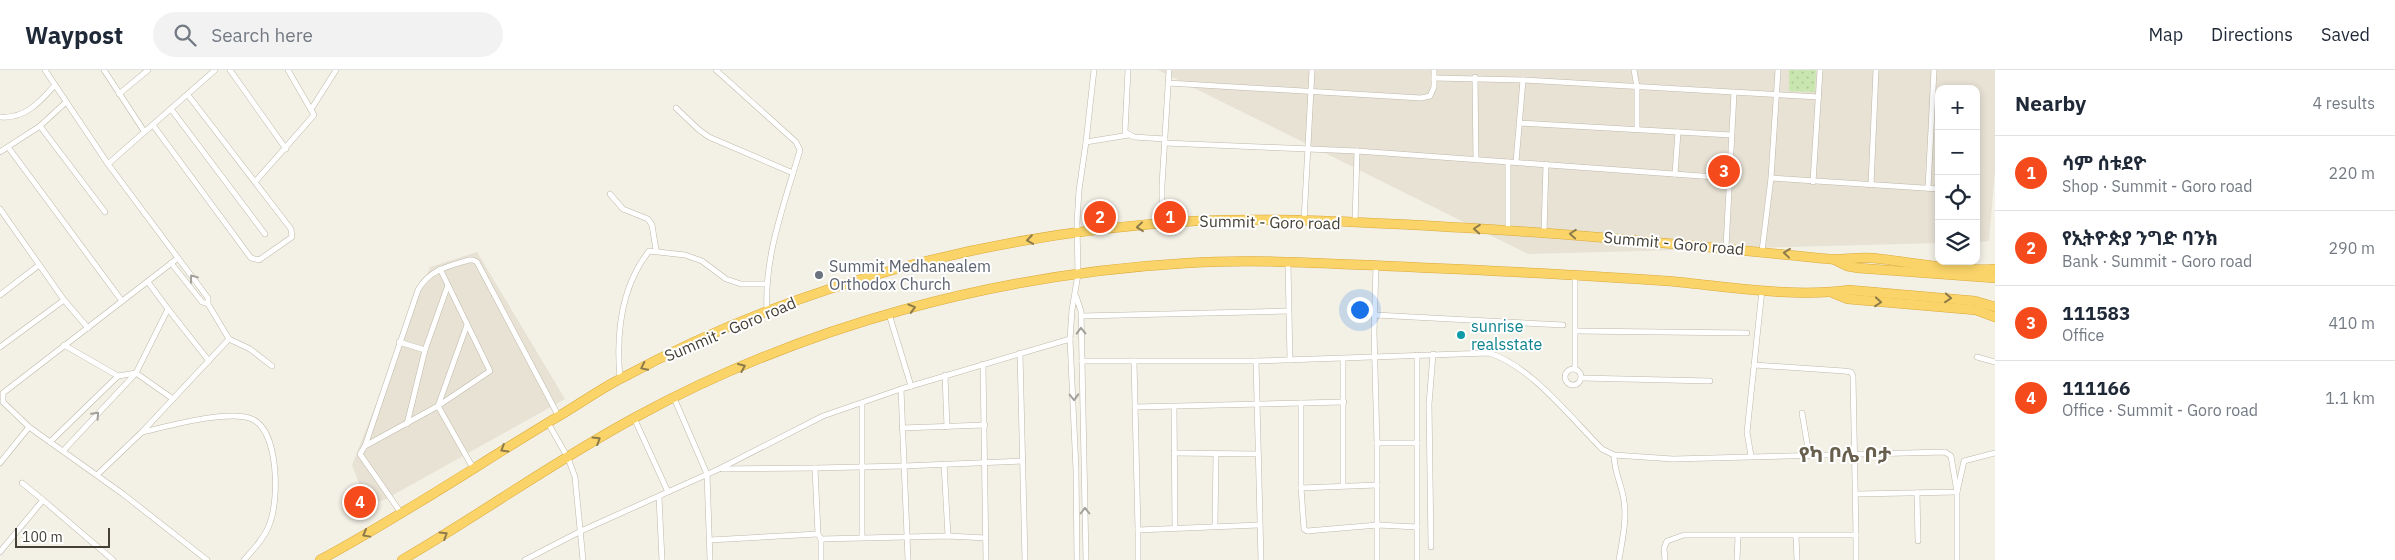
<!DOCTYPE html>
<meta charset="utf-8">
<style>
:root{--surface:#fff;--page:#f2f2f3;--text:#1f2937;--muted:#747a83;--line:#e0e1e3;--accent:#f54a1b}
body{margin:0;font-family:"IBM Plex Sans","Noto Sans Ethiopic",sans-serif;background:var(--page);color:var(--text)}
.controls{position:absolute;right:15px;top:15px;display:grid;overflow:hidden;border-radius:10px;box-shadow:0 2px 8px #0003}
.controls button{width:45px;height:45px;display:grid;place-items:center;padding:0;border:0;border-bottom:1px solid var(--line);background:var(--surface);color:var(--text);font:25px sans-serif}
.scale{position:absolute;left:15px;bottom:12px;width:95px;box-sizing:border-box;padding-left:5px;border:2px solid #454036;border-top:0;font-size:14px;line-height:18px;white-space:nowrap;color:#454036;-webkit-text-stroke:4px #fff;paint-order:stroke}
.you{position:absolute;left:1359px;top:239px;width:18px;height:18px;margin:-12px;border:4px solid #fff;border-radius:50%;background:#1a73e8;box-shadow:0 0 0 8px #1a73e833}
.badge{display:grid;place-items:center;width:32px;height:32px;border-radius:50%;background:var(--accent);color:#fff;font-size:16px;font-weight:700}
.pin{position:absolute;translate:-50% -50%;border:2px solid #fff;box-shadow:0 1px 5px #0006}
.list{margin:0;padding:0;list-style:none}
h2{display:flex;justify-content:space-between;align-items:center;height:65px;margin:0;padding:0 20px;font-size:21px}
h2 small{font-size:16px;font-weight:400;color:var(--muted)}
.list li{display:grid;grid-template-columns:32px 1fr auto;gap:15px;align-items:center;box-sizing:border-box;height:75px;padding:0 20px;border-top:1px solid var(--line)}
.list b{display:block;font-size:19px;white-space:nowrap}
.list p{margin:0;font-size:16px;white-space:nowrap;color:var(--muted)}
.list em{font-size:16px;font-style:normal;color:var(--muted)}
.icon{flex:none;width:28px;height:28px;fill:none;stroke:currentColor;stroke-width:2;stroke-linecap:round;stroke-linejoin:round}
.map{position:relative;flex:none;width:1995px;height:490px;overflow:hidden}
header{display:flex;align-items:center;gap:30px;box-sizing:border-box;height:70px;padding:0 25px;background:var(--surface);border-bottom:1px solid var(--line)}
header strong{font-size:24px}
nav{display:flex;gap:28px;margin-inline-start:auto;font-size:18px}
.search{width:350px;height:45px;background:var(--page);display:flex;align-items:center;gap:12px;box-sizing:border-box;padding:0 18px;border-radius:28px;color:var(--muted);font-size:19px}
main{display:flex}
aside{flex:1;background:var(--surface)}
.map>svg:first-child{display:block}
.residential{fill:#e7e2d4}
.grass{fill:url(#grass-dots)}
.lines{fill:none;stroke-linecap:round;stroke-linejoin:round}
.street-casing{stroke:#beb8a9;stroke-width:6}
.highway-casing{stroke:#daa939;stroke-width:10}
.street{stroke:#fff;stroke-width:5}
.highway{stroke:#fad469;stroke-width:9}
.oneway{stroke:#8d7b4a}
.oneway2{stroke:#a2a09a}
.worship-dot{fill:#6b7280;stroke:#fff;stroke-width:2}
.culture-dot{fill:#0f9aa8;stroke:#fff;stroke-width:2}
.labels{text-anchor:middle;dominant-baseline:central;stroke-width:4;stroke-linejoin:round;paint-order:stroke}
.street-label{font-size:16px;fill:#454036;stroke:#fff}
.worship-label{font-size:16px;fill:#5b616d;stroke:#fff;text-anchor:start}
.culture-label{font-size:16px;fill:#0d838f;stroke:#fff;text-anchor:start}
.district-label{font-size:21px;font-weight:bold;fill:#685f4d;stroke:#fff}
</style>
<header>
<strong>Waypost</strong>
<div class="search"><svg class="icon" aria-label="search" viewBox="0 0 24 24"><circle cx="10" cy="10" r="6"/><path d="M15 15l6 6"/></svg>Search here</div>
<nav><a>Map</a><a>Directions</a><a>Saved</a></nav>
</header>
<main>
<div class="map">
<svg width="1995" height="490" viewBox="0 0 1995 490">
<defs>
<pattern id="grass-dots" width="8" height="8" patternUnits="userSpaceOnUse" patternTransform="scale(1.25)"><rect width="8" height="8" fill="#cae6b0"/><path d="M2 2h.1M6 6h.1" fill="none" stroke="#afc698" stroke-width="1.8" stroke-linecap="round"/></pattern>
</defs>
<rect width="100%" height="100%" fill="#f3f0e6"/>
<g class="residential">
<polygon points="1158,0 1995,0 1995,99 1989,171 1976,172 1976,19 1939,19 1939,173 1528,184"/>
<polygon points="477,182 565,329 384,430 371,433 365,429 352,395 430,197"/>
</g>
<polygon class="grass" points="1789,0 1816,0 1815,22 1789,21"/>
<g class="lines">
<g class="street-casing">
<g id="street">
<polyline points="45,0 108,94"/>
<polyline points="104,0 144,61"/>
<polyline points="230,0 286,79"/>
<path d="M716,0l80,72 4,8c-15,52 -36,105 -33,160"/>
<polyline points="1128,0 1125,62 1134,67 1165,69"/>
<polyline points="1634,0 1637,17 1637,59"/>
<polyline points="1475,7 1476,90"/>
<polyline points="1434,8 1523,10 1819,27"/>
<polyline points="1168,13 1421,28 1430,26 1434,17 1434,0"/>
<polyline points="119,24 148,0"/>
<polyline points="312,38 336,0"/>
<polyline points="676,38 698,59 709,67 793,103"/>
<polyline points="171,39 265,164"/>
<path d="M0,47c25,2 39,-14 55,-32"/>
<polyline points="1519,53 1731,65"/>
<polyline points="153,55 251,188 259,190 292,167 291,159 188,25"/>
<polyline points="40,56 105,142"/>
<polyline points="1086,72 1094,0"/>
<polyline points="1165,73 1357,81 1729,108"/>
<polyline points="8,77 122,231"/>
<polyline points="0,82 40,56 65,33"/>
<polyline points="1516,92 1523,10"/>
<polyline points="1675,104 1678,62"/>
<polyline points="1771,108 1939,119"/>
<polyline points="255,112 314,45 288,0"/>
<polyline points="1813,112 1820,0"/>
<polyline points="1871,115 1876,0"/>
<polyline points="1928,118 1934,0"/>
<polyline points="610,124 623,139 648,149 652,155 656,180"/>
<polyline points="0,139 64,230"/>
<polyline points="1304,151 1312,0"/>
<polyline points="1355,153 1357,81"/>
<polyline points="1162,154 1162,115 1169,0"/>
<polyline points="1508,161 1508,92"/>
<polyline points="1544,162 1546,94"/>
<polyline points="1726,177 1734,23"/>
<polyline points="1762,181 1771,108 1778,0"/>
<polyline points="171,193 202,232 208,234"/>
<polyline points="1288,194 1290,290"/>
<polyline points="1376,196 1374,262 1377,373 1377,490"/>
<polyline points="1575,205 1575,299"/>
<polyline points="0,225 39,195"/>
<polyline points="1076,226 1081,241 1086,490"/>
<polyline points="168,239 209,291"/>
<polyline points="889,244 911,316"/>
<polyline points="1375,245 1563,255"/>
<polyline points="1081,246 1288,241"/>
<polyline points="1576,261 1747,263"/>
<polyline points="229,269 250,279 272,296"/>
<polyline points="399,272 425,280 448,215 440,199"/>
<polyline points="64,275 118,306 136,303 173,329"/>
<polyline points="0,277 64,230 88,258"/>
<polyline points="1020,283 1025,490"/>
<polyline points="1417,285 1417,490"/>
<polyline points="1977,287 1995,292"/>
<polyline points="1343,289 1343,416"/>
<path d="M1082,291h174l233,-8c42,13 82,65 113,96l12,6 59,4 272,-7 6,4 6,36v68"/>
<polyline points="1134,291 1138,460"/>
<polyline points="1256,291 1261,490"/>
<polyline points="983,294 986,490"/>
<circle cx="1573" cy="307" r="8"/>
<polyline points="945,305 947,357"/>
<path d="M620,308c-4,-43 1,-91 29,-127l36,4 17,6 24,18 15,5h24"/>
<polyline points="1581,308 1710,311"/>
<polyline points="901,319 908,490"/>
<polyline points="674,328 707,404 710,490"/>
<polyline points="1301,333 1301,418 1304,459 1307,461 1378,455 1417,457"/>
<polyline points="862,334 862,467"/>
<polyline points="438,336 490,301 448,215"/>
<polyline points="438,336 467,255"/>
<polyline points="1135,337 1344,332"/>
<polyline points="1174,337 1175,458"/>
<polyline points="1802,343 1809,384"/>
<polyline points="634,348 668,422"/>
<polyline points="548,353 568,388 575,407 583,490"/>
<polyline points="407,354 425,280"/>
<polyline points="902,358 985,355"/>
<path d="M143,362c26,-6 86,-23 109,-13 27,12 27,80 18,104 -5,14 -16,26 -26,37"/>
<polyline points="50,372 118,306"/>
<polyline points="1377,373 1417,373"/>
<polyline points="365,376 438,336 473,398"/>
<polyline points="63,381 136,303 168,239 148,212"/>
<polyline points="1174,383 1258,384"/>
<path d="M1614,385c0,17 8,30 10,46 3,20 -2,40 -5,59"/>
<polyline points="1751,386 1747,362 1762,220"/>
<polyline points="0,393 29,357"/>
<polyline points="944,394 948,466"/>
<polyline points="722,399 815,398"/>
<polyline points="97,405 142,362 229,269 208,234 208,228 178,188"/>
<polyline points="1301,418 1377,415"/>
<polyline points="1917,423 1918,471"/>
<polyline points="1857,424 1957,422 1964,391 1995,383"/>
<polyline points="659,427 662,490"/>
<polyline points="43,430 113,490"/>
<path d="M401,443l-41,-59 5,-8 53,-156c11,-20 30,-24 51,-30h4l4,2 82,155"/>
<polyline points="1215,456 1216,384"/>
<polyline points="1856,465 1856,490"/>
<polyline points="1796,466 1797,490"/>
<polyline points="986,468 948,466 821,469 818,464 815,398 904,396 1023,391"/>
<polyline points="821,469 821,490"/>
<polyline points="710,470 818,464"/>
<polyline points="1431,477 1429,334 1433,284"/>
<polyline points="0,482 43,430 22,413"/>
<polyline points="207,490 123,424 29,357 3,332 3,323 178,188 108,94 215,0"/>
<polyline points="525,490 581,461 719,399 823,346 901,319 1070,269"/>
<polyline points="1077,490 1076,400 1070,269 1072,240 1078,204 1077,153 1079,120 1086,72 1129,65"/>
<polyline points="1138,490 1138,460 1259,455"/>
<polyline points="1665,490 1664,478 1667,471 1684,465 1856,465 1853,306 1851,302 1844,301 1754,295"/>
<polyline points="1737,490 1738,466"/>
</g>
</g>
<g class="highway-casing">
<g id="highway">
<polyline points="1835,190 1847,196 1858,198 1995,208"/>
<polyline points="1833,223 1848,229 1976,240 1995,247"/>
<path d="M320,490c80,-43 156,-94 234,-141 23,-13 44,-29 68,-41 175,-95 375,-146 573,-157 91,-4 183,2 274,7 120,7 239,19 360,31 14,1 28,-2 43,-1 41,4 83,14 123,11"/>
<path d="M402,490c79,-46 154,-100 234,-143 169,-92 361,-143 552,-154 66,-4 133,0 198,3 94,4 188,8 281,15 60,5 123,17 182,9l126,11 20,6"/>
</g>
</g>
<use href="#street" class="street"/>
<use href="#highway" class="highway"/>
</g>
<defs><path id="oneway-chevron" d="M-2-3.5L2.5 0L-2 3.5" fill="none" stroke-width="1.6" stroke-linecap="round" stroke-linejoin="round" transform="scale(1.25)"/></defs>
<g class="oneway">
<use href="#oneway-chevron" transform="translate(1140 157) rotate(174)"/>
<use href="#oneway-chevron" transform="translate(1477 159) rotate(-176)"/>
<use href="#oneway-chevron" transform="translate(1573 164) rotate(-176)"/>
<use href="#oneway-chevron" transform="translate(1030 170) rotate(172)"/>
<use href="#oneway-chevron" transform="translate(1787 183) rotate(-174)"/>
<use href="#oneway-chevron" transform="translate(1948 228) rotate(5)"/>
<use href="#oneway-chevron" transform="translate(1878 232) rotate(5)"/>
<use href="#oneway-chevron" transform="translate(912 238) rotate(-16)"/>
<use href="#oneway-chevron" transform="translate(644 297) rotate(154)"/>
<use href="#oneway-chevron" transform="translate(742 297) rotate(-23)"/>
<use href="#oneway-chevron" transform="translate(597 370) rotate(-32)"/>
<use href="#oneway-chevron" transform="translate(504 379) rotate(149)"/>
<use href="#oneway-chevron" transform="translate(366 464) rotate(151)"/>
<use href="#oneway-chevron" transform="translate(444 465) rotate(-32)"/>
</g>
<g class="oneway2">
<use href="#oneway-chevron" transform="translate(193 208) rotate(-127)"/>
<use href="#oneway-chevron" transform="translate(1081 261) rotate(-91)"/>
<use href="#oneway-chevron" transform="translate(1074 327) rotate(88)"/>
<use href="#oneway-chevron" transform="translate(96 345) rotate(-47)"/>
<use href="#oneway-chevron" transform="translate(1085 441) rotate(-90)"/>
</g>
<circle class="worship-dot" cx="819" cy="205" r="5"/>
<circle class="culture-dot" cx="1461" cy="265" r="5"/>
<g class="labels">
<g class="street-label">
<text transform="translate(1270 152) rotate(1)">Summit - Goro road</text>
<text transform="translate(1674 173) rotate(5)">Summit - Goro road</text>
<text transform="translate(730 259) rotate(-23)">Summit - Goro road</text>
</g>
<g class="worship-label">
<text x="829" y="196">Summit Medhanealem<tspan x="829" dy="18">Orthodox Church</tspan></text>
</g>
<g class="culture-label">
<text x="1471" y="256">sunrise<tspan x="1471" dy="18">realsstate</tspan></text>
</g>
<g class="district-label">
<text x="1845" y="384">የካ ቦሌ ቦታ</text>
</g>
</g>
</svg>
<div class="controls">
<button>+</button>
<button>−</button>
<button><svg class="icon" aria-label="locate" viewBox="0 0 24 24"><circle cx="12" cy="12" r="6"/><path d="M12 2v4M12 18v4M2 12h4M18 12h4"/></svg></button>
<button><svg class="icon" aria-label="layers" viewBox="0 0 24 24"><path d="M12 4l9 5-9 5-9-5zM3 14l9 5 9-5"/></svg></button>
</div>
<div class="scale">100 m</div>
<div class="you"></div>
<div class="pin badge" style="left:1170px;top:147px">1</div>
<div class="pin badge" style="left:1100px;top:147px">2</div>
<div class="pin badge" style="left:1724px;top:101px">3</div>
<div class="pin badge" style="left:360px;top:432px">4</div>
</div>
<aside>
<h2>Nearby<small>4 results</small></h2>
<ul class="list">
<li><span class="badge">1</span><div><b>ሳም ሰቱደዮ</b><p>Shop · Summit - Goro road</p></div><em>220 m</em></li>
<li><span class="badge">2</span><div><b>የኢትዮጵያ ንግድ ባንክ</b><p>Bank · Summit - Goro road</p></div><em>290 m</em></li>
<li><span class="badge">3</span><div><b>111583</b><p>Office</p></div><em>410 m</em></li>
<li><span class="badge">4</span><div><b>111166</b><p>Office · Summit - Goro road</p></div><em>1.1 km</em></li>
</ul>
</aside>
</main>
